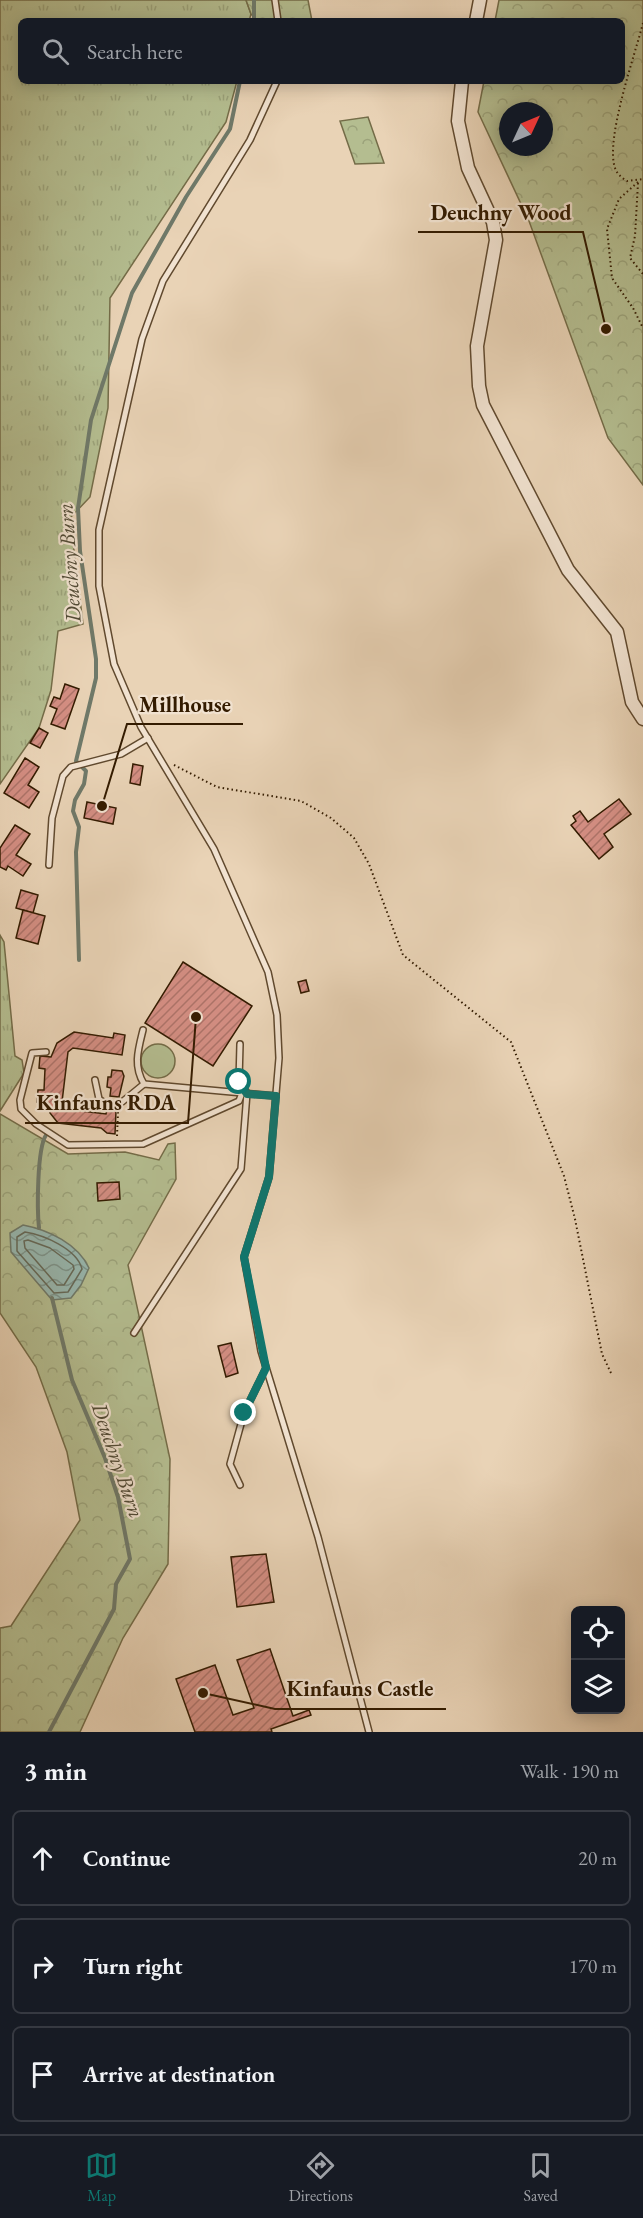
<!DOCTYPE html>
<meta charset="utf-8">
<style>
:root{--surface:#171b24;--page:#242831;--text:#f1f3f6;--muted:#9ea1a6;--line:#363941;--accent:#0f766e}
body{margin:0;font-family:"EB Garamond",serif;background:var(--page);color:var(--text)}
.controls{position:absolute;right:18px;bottom:18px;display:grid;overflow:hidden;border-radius:9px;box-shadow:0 3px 15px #0003}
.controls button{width:54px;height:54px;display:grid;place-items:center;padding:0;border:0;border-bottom:2px solid var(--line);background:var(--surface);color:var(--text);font:30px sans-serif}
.compass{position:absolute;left:499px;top:102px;width:54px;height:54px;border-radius:50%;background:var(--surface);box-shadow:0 3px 15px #0003;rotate:46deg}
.stop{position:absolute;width:18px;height:18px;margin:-14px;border:4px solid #0f766e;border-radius:50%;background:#fff}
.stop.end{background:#0f766e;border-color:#fff;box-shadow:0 2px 6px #0008}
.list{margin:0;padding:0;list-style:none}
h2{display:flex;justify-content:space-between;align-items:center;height:78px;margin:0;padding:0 24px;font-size:26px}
h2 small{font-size:20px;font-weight:400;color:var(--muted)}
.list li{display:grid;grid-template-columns:39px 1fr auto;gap:18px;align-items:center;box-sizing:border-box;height:96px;margin:0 12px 12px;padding:0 12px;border:2px solid var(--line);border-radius:9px}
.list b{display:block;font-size:22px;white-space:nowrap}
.list em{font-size:20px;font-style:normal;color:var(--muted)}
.icon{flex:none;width:33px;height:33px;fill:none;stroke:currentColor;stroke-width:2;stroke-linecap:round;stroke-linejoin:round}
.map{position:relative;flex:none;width:643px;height:1732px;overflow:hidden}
.search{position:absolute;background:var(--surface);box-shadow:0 3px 15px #0003;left:18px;right:18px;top:18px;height:66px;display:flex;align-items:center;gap:15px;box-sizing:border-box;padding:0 21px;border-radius:9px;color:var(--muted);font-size:22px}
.sheet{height:402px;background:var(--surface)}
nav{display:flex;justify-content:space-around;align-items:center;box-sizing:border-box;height:84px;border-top:2px solid var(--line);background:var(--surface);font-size:16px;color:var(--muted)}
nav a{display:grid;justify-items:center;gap:3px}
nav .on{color:var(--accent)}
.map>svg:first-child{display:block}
.grass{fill:url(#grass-tufts);stroke:#746c48;stroke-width:1.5}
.forest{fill:url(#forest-crowns);stroke:#746c48;stroke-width:1.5;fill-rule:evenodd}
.pitch{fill:#b4bd90;stroke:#746c48;stroke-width:1.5}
.water{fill:url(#water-waves);stroke:#6f7969;stroke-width:1.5}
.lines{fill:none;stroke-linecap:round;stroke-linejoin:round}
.shore{stroke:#656958;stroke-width:1.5}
.stream{stroke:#6f7969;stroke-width:4}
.building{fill:url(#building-hatch);stroke:#331b00;stroke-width:1.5}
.service-casing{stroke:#60492e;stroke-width:8}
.tertiary-casing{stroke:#60492e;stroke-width:15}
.path{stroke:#331b00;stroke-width:2;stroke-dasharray:1.5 3;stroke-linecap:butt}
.service{stroke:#f1e2d0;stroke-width:5}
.tertiary{stroke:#f1e2d0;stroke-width:12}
.route{stroke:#0f766e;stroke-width:8}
.labels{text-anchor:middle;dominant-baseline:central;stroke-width:4.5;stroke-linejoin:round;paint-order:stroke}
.water-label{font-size:22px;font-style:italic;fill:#514a35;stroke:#f1e2d0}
.leader{fill:none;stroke:#331b00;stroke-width:2}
.callout-dot{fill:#331b00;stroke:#f1e2d0;stroke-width:2}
.callout-label{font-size:22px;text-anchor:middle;font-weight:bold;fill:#331b00;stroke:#f1e2d0;stroke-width:4.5;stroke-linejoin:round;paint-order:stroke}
</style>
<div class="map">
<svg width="643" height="1732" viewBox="0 0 643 1732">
<defs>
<pattern id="grass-tufts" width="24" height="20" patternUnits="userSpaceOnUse" patternTransform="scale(1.5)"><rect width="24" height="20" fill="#b4bd90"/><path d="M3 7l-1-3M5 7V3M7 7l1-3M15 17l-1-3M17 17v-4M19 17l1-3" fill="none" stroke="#9ba27a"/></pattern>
<pattern id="forest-crowns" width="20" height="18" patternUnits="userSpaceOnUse" patternTransform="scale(1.5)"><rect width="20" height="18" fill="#b4bd90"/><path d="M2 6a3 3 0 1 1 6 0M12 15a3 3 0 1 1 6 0" fill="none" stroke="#9ba27a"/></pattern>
<pattern id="water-waves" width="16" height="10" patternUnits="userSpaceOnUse" patternTransform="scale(1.5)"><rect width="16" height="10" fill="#97b7af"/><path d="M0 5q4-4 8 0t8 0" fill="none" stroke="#7c948c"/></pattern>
<pattern id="building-hatch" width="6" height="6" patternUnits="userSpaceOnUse" patternTransform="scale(1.5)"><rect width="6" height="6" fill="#d48e83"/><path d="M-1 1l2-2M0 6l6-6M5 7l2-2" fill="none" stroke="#ad7369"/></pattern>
</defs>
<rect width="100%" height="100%" fill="#e9d3b6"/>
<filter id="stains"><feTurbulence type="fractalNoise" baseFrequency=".00333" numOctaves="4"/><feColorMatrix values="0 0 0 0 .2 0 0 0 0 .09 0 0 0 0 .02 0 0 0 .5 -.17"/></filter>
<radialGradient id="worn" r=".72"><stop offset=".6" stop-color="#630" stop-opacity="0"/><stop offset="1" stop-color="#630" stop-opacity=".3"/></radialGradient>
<g class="grass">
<polygon points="0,0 246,0 251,14 249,21 21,21 21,81 237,81 226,122 110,298 108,408 90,497 70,518 83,624 58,631 51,690 39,728 0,784"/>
<polygon points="0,935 4,942 15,1056 22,1060 24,1073 0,1111"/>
</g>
<g class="forest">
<polygon points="246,0 308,0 312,21 258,21 251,14"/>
<path d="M499,0h144v485l-35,-47 -79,-217 -51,-109 6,-31h138v-60h-127zM508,111h36v36h-36z"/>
<polygon points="368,117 384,163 355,164 340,121"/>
<polygon points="0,1114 68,1154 125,1152 159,1160 168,1144 175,1143 176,1179 128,1265 170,1459 168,1564 123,1638 80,1732 0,1732 0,1628 11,1626 80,1520 67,1452 36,1367 0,1313"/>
</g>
<circle class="pitch" cx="158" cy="1061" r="17"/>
<path class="water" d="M23,1225c26,5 55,19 66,43l-8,17 -10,13 -19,2 -41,-48 -1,-19z"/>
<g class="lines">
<g class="shore">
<path d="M25,1232c19,3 52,17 57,37l-14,23 -14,1 -37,-42v-14z"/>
<polygon points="28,1240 50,1248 73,1265 74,1269 64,1285 57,1285 25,1248 24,1241"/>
</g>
<g class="stream">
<polyline points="254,0 254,21"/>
<polyline points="79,960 76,852 79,827 73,811 75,800 84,784 86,771 76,761 96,678 96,659 80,551 78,508 91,420 132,293 186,197 230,129 240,81"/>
<path d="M39,1228c-2,-19 -2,-79 7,-93"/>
<polyline points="49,1732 114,1609 116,1584 130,1559 118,1497 105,1458 72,1380 52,1298"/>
</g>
</g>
<g class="building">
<polygon points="65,684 79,689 65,729 51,724 57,709 50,706 54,697 60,699"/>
<polygon points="39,728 48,733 40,748 30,743"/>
<polygon points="25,758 39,767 28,785 39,792 29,808 4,793"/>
<polygon points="133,764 143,766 140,785 130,783"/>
<polygon points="619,799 631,814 604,834 613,847 599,859 571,825 576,821 573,816 580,811 588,822"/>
<polygon points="87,802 116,808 113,824 84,818"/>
<polygon points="15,825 30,834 16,855 31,864 23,876 8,866 6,870 0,867 0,848"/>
<polygon points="21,890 38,895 33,913 16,908"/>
<polygon points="23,910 45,916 38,944 16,938"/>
<polygon points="183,962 252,1006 213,1066 145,1023"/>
<polygon points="306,980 309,991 301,993 298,982"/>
<polygon points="74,1032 113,1038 114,1033 125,1035 122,1055 73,1048 68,1052 62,1102 65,1109 106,1114 107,1110 116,1111 115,1134 107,1133 101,1128 58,1123 50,1113 48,1103 37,1102 38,1090 44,1090 45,1069 39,1068 40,1056 51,1057 57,1043"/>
<polygon points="112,1070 122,1071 124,1076 119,1097 110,1096 111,1088 107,1087 108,1077 111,1077"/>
<polygon points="119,1182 120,1199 98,1201 97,1183"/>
<polygon points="231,1343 238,1373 226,1377 218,1346"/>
<polygon points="266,1554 274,1602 237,1607 231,1557"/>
<polygon points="270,1649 293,1716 309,1710 311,1715 271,1729 272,1732 195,1732 176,1679 215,1665 233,1715 254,1708 237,1660"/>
</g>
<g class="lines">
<g class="service-casing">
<g id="service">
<polyline points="275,0 278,21"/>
<polyline points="277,81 250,140 163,281 142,339 99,530 99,586 114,664 141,727 214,849 268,972 277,1015 279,1058 269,1177 244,1257 261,1351 318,1537 369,1732"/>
<polyline points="49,865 52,818 63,776 71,767 121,754 148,738"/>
<path d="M143,1030c-5,20 -10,36 1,54"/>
<polyline points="46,1052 32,1053 20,1100 21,1109 36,1124 68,1145 143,1144 239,1101 242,1093"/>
<polyline points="95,1080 99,1099 109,1106 122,1102 144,1084 276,1096"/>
<polyline points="134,1333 241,1169 247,1093 239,1081 240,1044"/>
<polyline points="240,1485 230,1464 244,1413 266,1368"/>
</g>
</g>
<g class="tertiary-casing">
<g id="tertiary">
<polyline points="476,21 480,0"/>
<polyline points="462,81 458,121 468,168 493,222 496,240 477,346 479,386 483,405 568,570 617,632 632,702 643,719"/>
</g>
</g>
<g class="path">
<path d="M643,23c-8,32 -38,116 -28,145 2,6 7,10 12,13l16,-2"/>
<polyline points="638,182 619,199 607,229 612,278 633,308 643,328"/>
<polyline points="638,183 635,236 630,258 643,274"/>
<polyline points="174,765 217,787 301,801 331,818 354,838 369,864 403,955 511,1042 564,1176 575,1219 602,1354 611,1373"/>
<polyline points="117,1136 118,1112"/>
</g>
<use href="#service" class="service"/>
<use href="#tertiary" class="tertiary"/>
</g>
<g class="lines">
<polyline class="route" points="239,1082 247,1094 276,1096 269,1177 244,1257 266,1368 244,1413"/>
</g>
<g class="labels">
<g class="water-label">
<text transform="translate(69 563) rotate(-94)">Deuchny Burn</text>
<text transform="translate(118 1460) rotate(71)">Deuchny Burn</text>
</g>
</g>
<path class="leader" d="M606 329L583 232H418M102 806L127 724H243M196 1017L188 1123H25M203 1693L275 1709H446"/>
<g class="callout-dot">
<circle cx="606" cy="329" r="6"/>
<circle cx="102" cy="806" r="6"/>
<circle cx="196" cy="1017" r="6"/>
<circle cx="203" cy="1693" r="6"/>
</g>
<g class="callout-label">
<text x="501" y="220">Deuchny Wood</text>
<text x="185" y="712">Millhouse</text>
<text x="106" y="1110">Kinfauns RDA</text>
<text x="360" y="1696">Kinfauns Castle</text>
</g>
<rect width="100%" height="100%" filter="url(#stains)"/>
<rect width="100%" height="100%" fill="url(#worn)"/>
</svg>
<div class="controls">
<button><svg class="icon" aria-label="locate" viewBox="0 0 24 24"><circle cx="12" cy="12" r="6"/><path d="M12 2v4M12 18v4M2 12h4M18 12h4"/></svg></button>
<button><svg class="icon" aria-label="layers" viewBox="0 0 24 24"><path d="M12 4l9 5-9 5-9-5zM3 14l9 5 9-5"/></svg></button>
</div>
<svg class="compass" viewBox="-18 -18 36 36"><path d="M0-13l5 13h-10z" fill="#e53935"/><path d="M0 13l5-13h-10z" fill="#9ea1a6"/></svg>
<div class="stop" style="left:239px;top:1082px"></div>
<div class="stop end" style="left:244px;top:1413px"></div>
<div class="search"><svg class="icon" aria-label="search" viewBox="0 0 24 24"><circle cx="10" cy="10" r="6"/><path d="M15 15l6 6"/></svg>Search here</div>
</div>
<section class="sheet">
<h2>3 min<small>Walk · 190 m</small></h2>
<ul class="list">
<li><svg class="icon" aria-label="ahead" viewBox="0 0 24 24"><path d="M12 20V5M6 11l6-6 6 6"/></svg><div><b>Continue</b></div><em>20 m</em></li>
<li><svg class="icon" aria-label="right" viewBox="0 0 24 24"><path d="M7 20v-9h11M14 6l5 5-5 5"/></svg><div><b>Turn right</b></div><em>170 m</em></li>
<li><svg class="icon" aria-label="arrive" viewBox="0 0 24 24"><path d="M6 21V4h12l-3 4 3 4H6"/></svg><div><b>Arrive at destination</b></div></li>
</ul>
</section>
<nav>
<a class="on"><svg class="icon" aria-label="map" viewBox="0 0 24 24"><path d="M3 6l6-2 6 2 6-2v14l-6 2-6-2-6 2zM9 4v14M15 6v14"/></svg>Map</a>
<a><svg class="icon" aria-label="directions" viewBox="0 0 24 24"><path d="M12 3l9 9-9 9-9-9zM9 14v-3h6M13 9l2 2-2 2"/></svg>Directions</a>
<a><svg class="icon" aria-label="saved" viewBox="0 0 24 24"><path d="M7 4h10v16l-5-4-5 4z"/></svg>Saved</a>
</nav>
